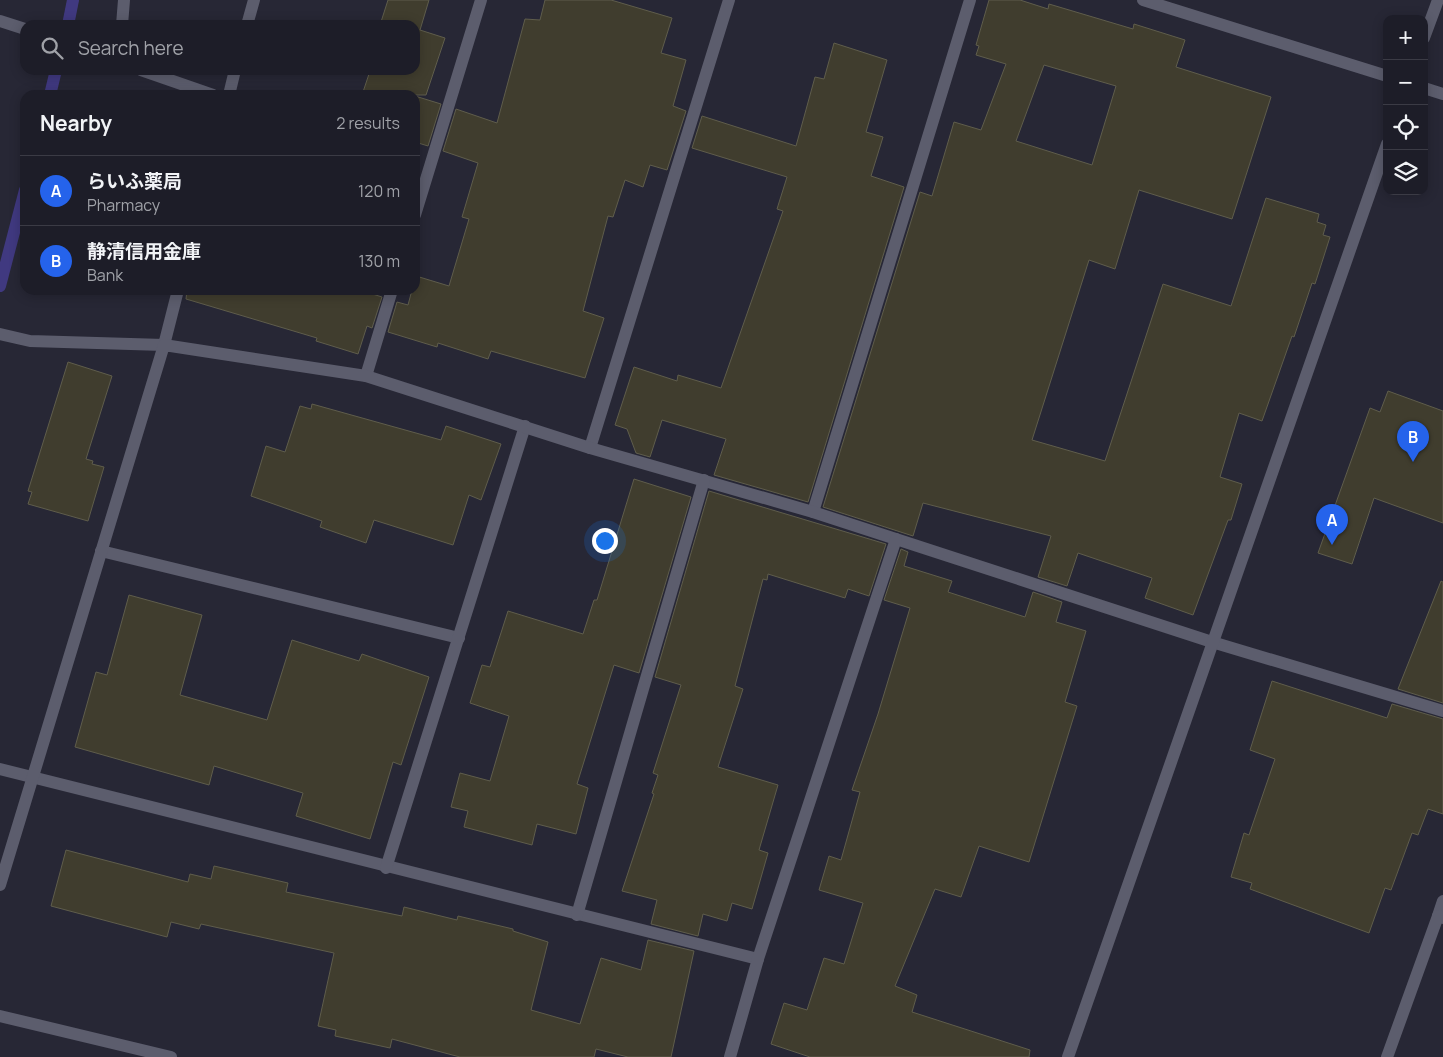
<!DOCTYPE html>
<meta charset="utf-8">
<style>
:root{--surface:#1d1d28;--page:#2a2a34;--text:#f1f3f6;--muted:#a0a2a8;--line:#3b3b45;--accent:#2563eb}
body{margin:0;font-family:Manrope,"Noto Sans JP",sans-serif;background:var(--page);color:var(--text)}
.controls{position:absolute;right:15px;top:15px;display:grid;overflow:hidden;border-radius:10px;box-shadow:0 2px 12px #0003}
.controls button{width:45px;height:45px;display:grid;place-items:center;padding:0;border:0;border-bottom:1px solid var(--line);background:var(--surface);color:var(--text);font:25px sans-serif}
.you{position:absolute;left:604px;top:540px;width:18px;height:18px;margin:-12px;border:4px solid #fff;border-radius:50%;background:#1a73e8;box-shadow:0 0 0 8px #1a73e833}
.badge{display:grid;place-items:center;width:32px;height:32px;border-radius:50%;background:var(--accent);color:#fff;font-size:16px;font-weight:700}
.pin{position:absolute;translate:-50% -41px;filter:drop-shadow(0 1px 2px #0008)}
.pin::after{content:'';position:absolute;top:26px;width:18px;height:15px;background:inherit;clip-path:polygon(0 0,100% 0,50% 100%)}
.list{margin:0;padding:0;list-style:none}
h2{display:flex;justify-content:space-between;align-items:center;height:65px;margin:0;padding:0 20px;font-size:21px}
h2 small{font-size:16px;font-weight:400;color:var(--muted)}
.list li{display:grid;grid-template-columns:32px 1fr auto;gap:15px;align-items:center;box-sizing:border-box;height:70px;padding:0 20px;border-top:1px solid var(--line)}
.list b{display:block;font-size:19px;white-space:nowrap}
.list p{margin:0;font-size:16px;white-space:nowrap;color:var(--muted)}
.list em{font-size:16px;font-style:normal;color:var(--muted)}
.icon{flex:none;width:28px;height:28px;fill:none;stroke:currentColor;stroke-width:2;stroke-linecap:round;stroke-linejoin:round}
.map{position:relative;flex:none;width:1443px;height:1057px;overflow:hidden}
.search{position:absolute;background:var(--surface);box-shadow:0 2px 12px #0003;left:20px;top:20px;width:400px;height:55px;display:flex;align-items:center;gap:12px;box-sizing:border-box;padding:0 18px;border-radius:15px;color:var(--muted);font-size:19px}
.panel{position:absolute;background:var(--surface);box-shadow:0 2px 12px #0003;left:20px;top:90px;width:400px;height:205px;border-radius:15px}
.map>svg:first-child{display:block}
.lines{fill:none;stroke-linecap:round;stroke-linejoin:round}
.stream{stroke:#403980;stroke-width:12}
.building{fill:#403d2e;stroke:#5f5d4c;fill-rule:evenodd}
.minor{stroke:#5c5d6d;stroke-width:12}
</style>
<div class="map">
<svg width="1443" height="1057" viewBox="0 0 1443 1057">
<rect width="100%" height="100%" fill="#272735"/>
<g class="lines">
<g class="stream">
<polyline points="68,25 73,0"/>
<polyline points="50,95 56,70"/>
<polyline points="0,286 25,190"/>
</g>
</g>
<g class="building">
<polygon points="388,0 429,0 420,30 445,38 426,95 362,95 369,74 365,73 366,70 415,70 415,25 380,25"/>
<polygon points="545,0 611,0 672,18 661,53 686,60 673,106 686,111 667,170 650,165 643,187 625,180 613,217 608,216 583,311 604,318 585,378 491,351 488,359 438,343 437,347 388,332 397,302 408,305 412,290 415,290 416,276 449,286 469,219 462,217 478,163 443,151 456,109 497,123 525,19 540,20"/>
<path d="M989,0h31l28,9 1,-5 84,25 1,-5 51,16 -9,27 95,30 -39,122 -93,-29 -24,79 -26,-9 -57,180 73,21 58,-177 68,22 35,-108 53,16 -2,8 9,3 -3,10 7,2 -15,47 -3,-1 -18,54 -2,-1 -30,85 -23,-8 -19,64 22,7 -11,36h-3l-35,95 -48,-17 7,-20 -74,-25 -11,33 -29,-9 13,-41 -128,-33 -10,33 -90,-29 97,-315 12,4 22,-74 27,8 25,-66 -30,-9 3,-9 -3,-1zM1044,65l72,21 -24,79 -76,-24z"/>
<polygon points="834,43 887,60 866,132 883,137 871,176 904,187 808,502 714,475 726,439 662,420 650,457 636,453 627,429 615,425 634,367 677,381 678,375 721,388 783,211 777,209 787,177 692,148 702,116 796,146 815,77 824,79"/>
<polygon points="415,96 441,104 428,146 415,142"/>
<polygon points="187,290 360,290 382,297 372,328 367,326 358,354 316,341 317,338 186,299"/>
<polygon points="68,362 112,376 86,459 93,461 92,464 104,467 88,521 28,504 32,492 28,491"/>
<polygon points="1388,391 1443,411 1443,523 1374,498 1352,564 1318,553 1370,408 1380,412"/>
<polygon points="312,404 441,440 446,426 501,444 481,500 469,495 453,545 374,520 366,543 320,527 322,521 251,496 266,446 285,452 300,406 311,409"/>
<polygon points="634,479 691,497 639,673 614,665 577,784 588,788 576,834 537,824 532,845 464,827 468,811 451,807 460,773 490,781 509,716 470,703 482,665 490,667 508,611 583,634 594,600 597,600"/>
<polygon points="709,491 886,544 869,596 848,589 845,598 768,574 767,580 763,579 735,686 743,689 718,767 778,785 759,850 768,853 752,909 732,903 727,921 703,914 698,936 651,924 657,900 622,891 654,794 652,793 658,775 653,773 681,685 655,677"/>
<polygon points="901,549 908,552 904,566 952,581 948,592 1025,617 1033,592 1062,602 1056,622 1086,631 1065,702 1077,706 1029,862 979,846 961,897 935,889 895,986 917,995 912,1012 1030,1050 1029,1057 810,1057 771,1044 784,1003 807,1010 824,958 844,964 863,903 819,890 829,856 841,860 860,792 852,790 878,714 910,608 884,600"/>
<polygon points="1441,581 1443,582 1443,703 1398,689"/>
<polygon points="129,595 202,615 180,695 267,720 292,640 359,661 362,654 429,677 401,765 393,762 370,839 296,816 303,793 214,766 209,785 75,747 96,672 107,675"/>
<polygon points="1272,681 1387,718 1392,704 1443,719 1443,814 1428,809 1418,835 1412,833 1391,890 1385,888 1369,933 1250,889 1252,883 1231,877 1244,833 1249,835 1275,759 1250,750"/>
<polygon points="66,850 188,882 190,874 211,879 214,866 288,883 286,892 402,916 404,907 457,920 458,916 513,929 513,931 548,942 531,1010 580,1024 601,958 641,970 648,940 694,951 671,1057 628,1057 596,1049 594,1057 460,1057 392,1039 390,1048 335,1036 336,1030 318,1026 334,953 201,924 199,929 171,922 167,937 51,906"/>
</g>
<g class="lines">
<g class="minor">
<polyline points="1143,0 1387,76"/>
<polyline points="0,21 25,29"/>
<polyline points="122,25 124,0"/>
<polyline points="247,25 254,0"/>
<polyline points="1424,38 1438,0"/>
<polyline points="141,70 213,95"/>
<polyline points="1424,88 1443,94"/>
<polyline points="229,95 235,70"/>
<polyline points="415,215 481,0"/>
<polyline points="0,334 30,341 164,345 178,290"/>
<polyline points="366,376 392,290"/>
<polyline points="590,448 729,0"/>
<polyline points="813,512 970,0"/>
<polyline points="101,551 459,638"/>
<polyline points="0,769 758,959"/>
<polyline points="386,868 525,426"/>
<polyline points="0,885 164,345 366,376 590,448 813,512 1212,642 1443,711"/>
<polyline points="577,915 704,480"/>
<polyline points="1438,916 1443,901"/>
<polyline points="0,1016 171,1057"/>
<polyline points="730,1057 758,959 896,539"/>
<polyline points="1068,1057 1387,144"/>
<polyline points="1387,1057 1438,916 1443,918"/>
</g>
</g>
</svg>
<div class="controls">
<button>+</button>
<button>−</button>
<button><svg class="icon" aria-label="locate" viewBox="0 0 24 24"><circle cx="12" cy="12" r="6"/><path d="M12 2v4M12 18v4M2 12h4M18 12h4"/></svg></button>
<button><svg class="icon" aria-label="layers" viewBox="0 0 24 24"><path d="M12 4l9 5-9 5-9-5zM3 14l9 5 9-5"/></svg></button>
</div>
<div class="you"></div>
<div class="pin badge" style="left:1332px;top:545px">A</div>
<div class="pin badge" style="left:1413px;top:462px">B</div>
<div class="search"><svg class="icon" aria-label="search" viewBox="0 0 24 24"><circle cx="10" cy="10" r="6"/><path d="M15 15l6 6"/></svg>Search here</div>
<section class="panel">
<h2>Nearby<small>2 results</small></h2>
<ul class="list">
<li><span class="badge">A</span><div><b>らいふ薬局</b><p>Pharmacy</p></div><em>120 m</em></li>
<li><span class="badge">B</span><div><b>静清信用金庫</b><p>Bank</p></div><em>130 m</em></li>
</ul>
</section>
</div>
